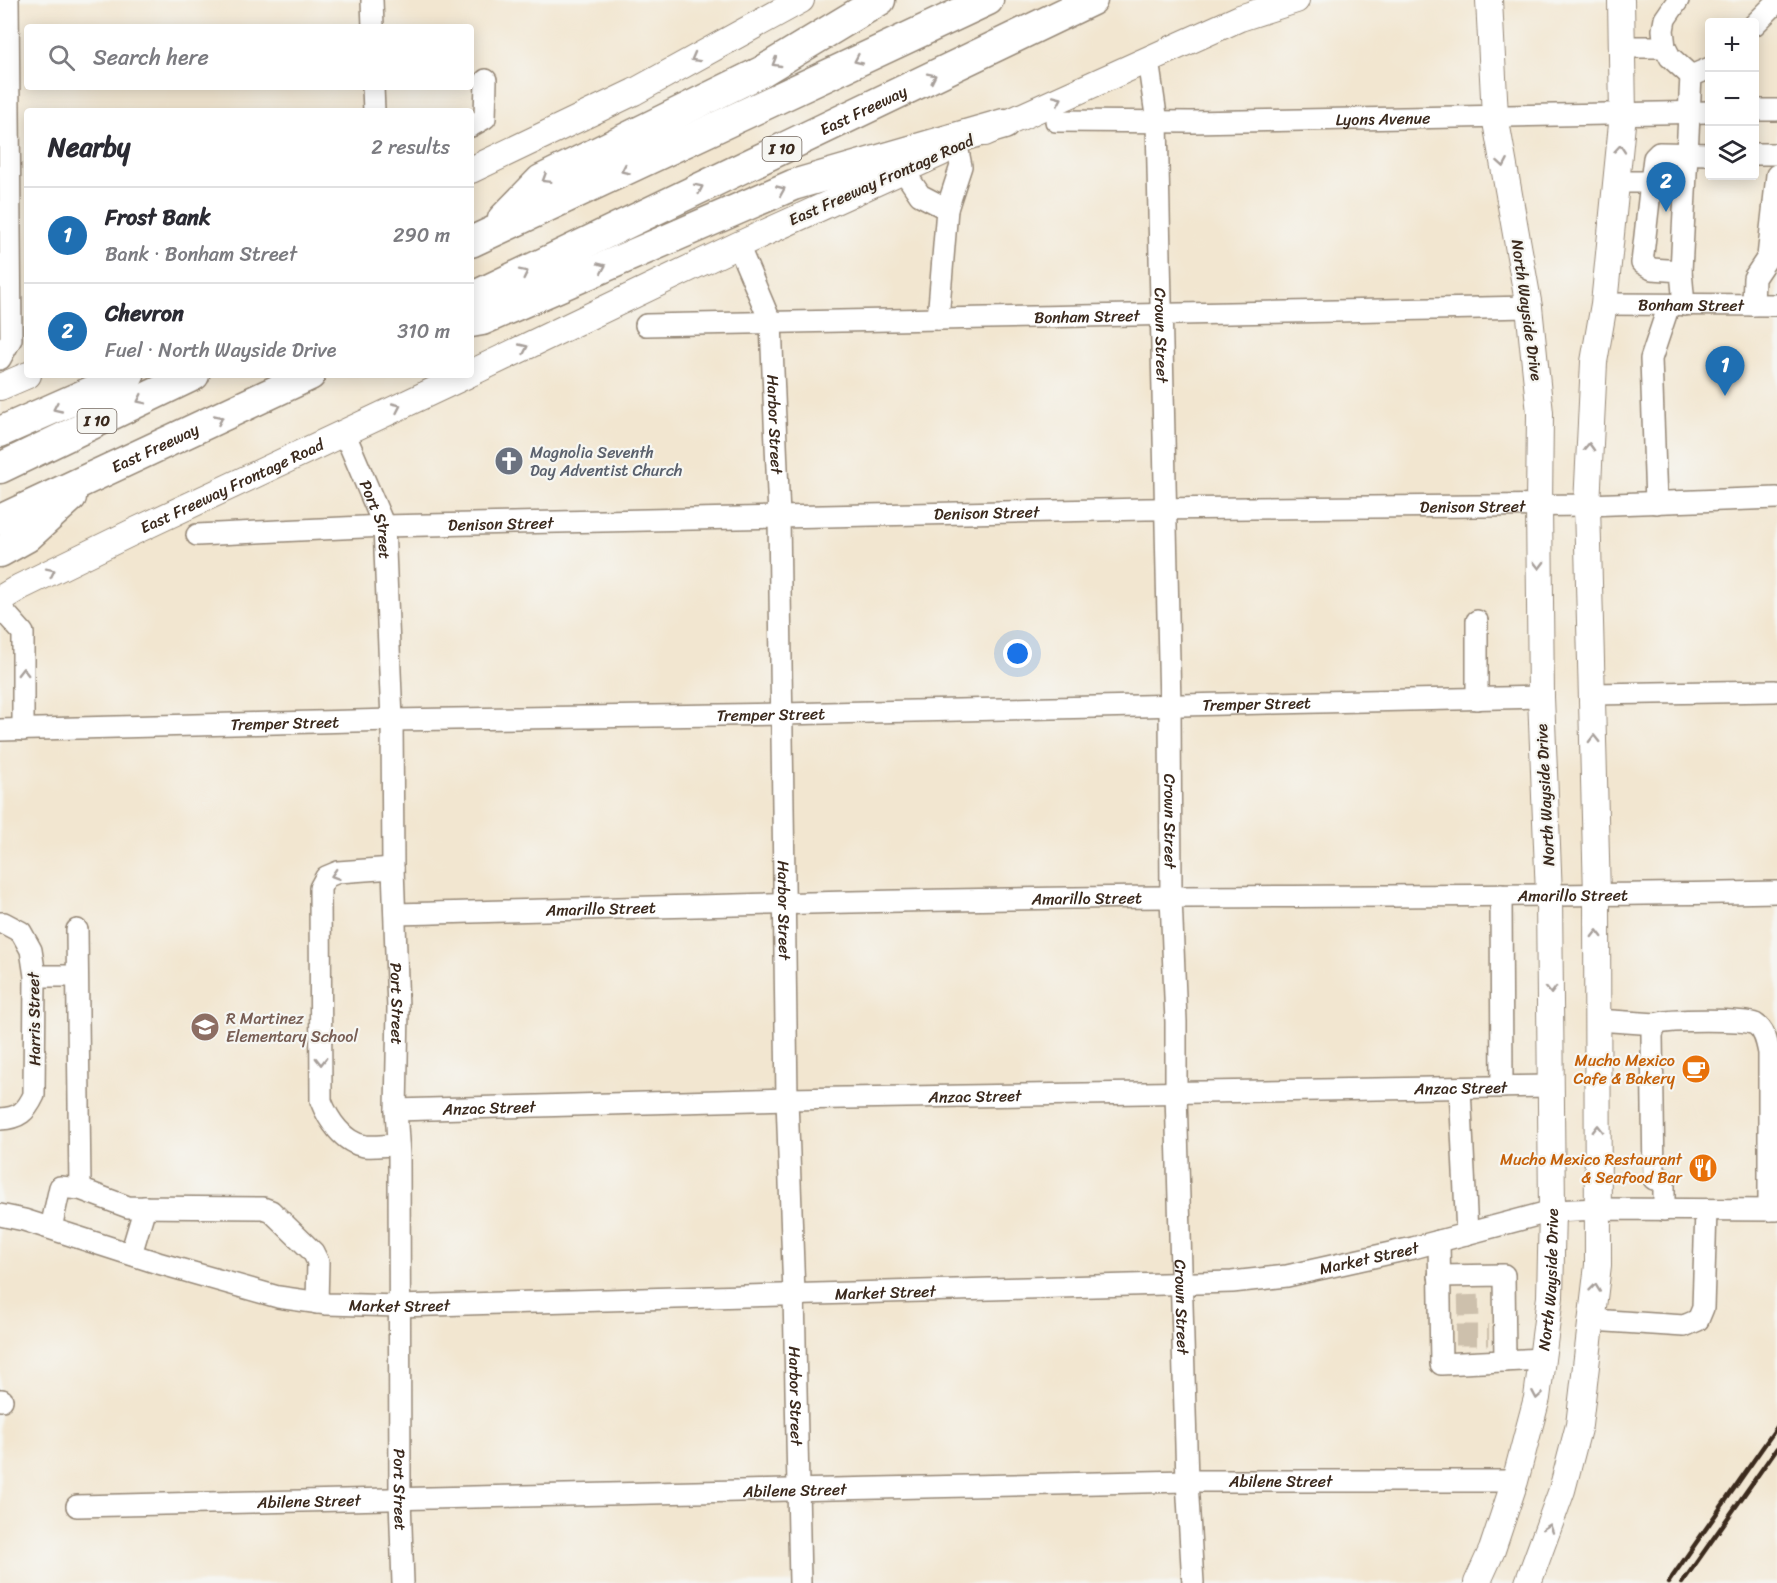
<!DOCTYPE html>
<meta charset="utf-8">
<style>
:root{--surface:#fff;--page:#f7f7f7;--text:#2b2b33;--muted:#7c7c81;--line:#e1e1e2;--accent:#1f6fb2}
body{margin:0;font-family:Sriracha,sans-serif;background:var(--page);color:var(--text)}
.controls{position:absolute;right:18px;top:18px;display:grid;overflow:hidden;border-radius:6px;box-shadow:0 3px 15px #0003}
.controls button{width:54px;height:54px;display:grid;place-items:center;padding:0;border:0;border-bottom:2px solid var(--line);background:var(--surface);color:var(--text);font:30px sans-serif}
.you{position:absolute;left:1018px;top:654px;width:21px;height:21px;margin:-15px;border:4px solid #fff;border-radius:50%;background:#1a73e8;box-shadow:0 0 0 9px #1a73e833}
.badge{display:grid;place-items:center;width:39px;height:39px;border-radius:50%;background:var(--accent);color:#fff;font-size:20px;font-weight:700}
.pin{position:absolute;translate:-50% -50px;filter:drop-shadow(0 2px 3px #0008)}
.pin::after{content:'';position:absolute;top:32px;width:21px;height:18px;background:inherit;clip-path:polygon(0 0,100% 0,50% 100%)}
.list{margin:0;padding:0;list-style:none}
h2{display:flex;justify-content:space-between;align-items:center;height:78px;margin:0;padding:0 24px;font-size:26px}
h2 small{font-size:20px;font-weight:400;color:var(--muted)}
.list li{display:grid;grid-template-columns:39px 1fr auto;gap:18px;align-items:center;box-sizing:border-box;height:96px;padding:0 24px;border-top:2px solid var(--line)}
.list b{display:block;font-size:22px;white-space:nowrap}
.list p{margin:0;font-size:20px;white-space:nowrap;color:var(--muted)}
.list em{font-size:20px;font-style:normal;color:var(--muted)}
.icon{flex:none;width:33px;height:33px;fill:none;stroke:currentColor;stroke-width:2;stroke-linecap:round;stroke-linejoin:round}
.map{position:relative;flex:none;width:1777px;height:1583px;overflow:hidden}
.search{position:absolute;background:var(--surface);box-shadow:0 3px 15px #0003;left:24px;top:24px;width:450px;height:66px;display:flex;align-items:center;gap:15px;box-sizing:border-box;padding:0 21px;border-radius:6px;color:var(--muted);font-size:22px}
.panel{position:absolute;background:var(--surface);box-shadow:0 3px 15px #0003;left:24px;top:108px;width:450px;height:270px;border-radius:6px}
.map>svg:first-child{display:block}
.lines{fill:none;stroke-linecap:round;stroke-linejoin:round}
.minor-tunnel{stroke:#cdc0ac;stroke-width:21;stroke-dasharray:21 10;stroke-linecap:butt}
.minor-casing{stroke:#968877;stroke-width:24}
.major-casing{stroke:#968877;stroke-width:28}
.highway-casing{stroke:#968877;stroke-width:33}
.minor{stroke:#fff;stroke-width:21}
.major{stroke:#fff;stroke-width:26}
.highway{stroke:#fff;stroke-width:30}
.rail{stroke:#3b2a1e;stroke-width:4.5}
.oneway{stroke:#a79f9a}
.labels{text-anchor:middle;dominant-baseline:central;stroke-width:4.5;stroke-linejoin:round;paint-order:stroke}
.shield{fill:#f6f6f2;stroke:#73675e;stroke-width:1.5}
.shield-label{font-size:15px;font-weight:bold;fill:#3b2a1e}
.street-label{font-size:16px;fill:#3b2a1e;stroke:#f6f6f2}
.worship-label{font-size:16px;fill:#5b616d;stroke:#f6f6f2;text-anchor:start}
.education-label{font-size:16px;fill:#785e54;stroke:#f6f6f2;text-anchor:start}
.food-label{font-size:16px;fill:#c56008;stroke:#f6f6f2;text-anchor:end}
</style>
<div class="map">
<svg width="1777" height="1583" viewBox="0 0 1777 1583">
<rect width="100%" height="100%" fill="#f6f6f2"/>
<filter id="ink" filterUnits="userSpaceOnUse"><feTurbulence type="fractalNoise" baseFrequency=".0167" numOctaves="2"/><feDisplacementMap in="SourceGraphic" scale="12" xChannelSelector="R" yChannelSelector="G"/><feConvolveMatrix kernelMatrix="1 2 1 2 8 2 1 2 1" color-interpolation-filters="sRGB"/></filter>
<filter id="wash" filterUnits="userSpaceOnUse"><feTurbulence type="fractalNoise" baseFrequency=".008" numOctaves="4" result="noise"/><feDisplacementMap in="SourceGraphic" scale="24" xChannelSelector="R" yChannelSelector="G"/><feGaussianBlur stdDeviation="1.35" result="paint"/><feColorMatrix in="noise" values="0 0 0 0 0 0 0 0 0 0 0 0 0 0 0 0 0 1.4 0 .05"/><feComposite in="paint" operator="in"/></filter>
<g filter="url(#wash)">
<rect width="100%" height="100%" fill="#f2e6d0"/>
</g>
<g filter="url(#ink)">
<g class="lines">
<g class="minor-tunnel">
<polyline points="1458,1306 1489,1305"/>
<polyline points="1456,1335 1489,1335"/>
</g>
<g class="minor-casing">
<g id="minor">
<polyline points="372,0 373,27"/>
<polyline points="1678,0 1665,19 1663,30 1665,47 1670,57 1691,76"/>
<polyline points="1754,25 1777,2"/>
<polyline points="1622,47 1665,47"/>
<path id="s1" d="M1148,60l9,62 13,584 1,191 5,125v71l11,388 6,102"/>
<polyline points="373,87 374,111"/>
<polyline points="1754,110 1777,110"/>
<path id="s2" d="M1056,121l136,1 518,-10"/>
<polyline points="471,126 485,118 486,80"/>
<polyline points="1754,154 1777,154"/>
<polyline points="903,170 920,195 947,209 938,319"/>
<polyline points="1617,182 1651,182 1654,158 1659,153 1710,154"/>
<polyline points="1651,182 1642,263 1652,269 1681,271 1684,305"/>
<polyline points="947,209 961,166 957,146"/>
<path id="s3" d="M738,245l33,78 8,194 8,582 7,195 6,289"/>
<polyline points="1681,271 1691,76 1710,68"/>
<path id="s4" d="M1604,304l173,1"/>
<polyline points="1753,305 1754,278 1768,257 1777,175"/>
<path id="s5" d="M646,325l883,-18"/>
<polyline points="0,359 11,339 8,0"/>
<path id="s6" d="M344,432l40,94 8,194 1,148 5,141 -2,101 3,46 1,343 3,84"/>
<polyline points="1656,503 1651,359 1669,305"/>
<path id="s7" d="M197,535l187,-9 395,-9 366,-8 442,-4 190,-7"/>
<polyline points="0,607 23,633 23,730"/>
<polyline points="1477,621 1477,699"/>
<polyline points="1593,694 1775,691"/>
<path id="s8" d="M0,730l392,-10 390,-6 759,-17"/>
<path d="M393,868l-55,4 -12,5 -6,11 1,213c7,18 22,42 44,45 10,1 22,-1 33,-1"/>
<polyline points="1501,895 1502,1087"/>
<path id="s9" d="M395,914c259,-7 518,-15 778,-17 201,-1 403,-1 604,-5"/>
<path d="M0,923h4l17,9 10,18 4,26 -1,119c-8,17 -15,23 -34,24"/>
<polyline points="77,930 80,1189"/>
<polyline points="35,976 77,976"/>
<polyline points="1597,1020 1656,1024"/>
<polyline points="1460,1088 1467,1234"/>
<path id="s10" d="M396,1110l391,-11 765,-13"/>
<path d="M1664,1210v-31h-10l-2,-144 4,-11c13,-5 87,-5 99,0 10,6 12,19 14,29v157"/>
<path id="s11" d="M0,1215l24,5 134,43 120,34 49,7 72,2 833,-24 55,-6 126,-28 139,-37 47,-2 178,1"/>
<polyline points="51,1228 60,1187 80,1189 128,1207 263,1208 271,1211 313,1252 318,1262 317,1303"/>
<polyline points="1439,1241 1441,1364 1542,1359"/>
<polyline points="131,1254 145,1207"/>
<polyline points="1439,1276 1504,1275 1505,1361"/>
<polyline points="1592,1320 1684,1326 1698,1320 1703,1308 1706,1210"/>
<polyline points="0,1400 2,1400"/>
<path id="s12" d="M77,1506l1110,-25h328"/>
</g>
</g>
<g class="major-casing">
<g id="major">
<polyline points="985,133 1240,18 1296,0"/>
<polyline points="471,170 634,92 801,0"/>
<polyline points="471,373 738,245 941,153"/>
<polyline points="0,387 28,375"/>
<path id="s13" d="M0,599l20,-12 115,-56 332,-156"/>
<path id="s14" d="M1477,1583l15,-33 23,-69 22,-83 13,-101 2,-86 -3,-316 -8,-198 -2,-191 1,-93 -11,-106 -34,-191 -6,-116"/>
<polyline points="1528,1583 1562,1490 1579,1425 1598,1265 1597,896 1587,505 1594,362 1604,304 1623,114 1621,0"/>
</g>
</g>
<g class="highway-casing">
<g id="highway">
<polyline points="503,219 541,180 761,72 880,0"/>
<polyline points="471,242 988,0"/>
<path id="s15" d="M471,298l621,-298"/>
<polyline points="471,322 482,320 793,185 1004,124"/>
<polyline points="0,432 129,375"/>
<polyline points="0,468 194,375"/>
<path id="s16" d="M0,520l310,-145"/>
<polyline points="0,552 27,537 71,497"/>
</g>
</g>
<use href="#minor" class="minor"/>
<use href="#major" class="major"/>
<use href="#highway" class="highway"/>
<g class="rail">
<polyline points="1668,1583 1777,1427"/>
<polyline points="1682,1583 1777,1448"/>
</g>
</g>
<defs><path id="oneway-chevron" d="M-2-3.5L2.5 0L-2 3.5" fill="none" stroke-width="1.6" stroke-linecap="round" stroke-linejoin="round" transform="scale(1.5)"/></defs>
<g class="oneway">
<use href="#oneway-chevron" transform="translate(695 58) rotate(151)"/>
<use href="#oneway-chevron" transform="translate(858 60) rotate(155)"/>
<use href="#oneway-chevron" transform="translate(776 63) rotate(149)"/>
<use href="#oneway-chevron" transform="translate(932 77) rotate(-26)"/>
<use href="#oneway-chevron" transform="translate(1058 100) rotate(-24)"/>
<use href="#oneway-chevron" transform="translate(1620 149) rotate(-85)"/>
<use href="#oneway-chevron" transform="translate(1503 163) rotate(80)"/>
<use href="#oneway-chevron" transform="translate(625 170) rotate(155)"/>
<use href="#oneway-chevron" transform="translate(546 179) rotate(148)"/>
<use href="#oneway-chevron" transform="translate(699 188) rotate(-26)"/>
<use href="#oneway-chevron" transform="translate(781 190) rotate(-23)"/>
<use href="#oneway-chevron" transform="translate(602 267) rotate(-23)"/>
<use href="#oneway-chevron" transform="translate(524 273) rotate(-26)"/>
<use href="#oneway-chevron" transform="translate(524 348) rotate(-25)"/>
<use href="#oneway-chevron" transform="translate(141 400) rotate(154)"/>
<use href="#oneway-chevron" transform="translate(397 407) rotate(-25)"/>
<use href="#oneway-chevron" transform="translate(57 408) rotate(155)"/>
<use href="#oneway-chevron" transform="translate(219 419) rotate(-25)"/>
<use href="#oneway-chevron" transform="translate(1589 447) rotate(-88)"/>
<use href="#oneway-chevron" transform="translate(1539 565) rotate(89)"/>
<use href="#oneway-chevron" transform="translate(51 572) rotate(-26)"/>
<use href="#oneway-chevron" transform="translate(23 672) rotate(-90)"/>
<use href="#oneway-chevron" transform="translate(1594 739) rotate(-91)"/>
<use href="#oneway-chevron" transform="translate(335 875) rotate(162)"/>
<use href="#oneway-chevron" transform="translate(1597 934) rotate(-90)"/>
<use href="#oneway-chevron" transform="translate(1551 990) rotate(89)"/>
<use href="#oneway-chevron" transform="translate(321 1061) rotate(90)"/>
<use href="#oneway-chevron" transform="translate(1598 1129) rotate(-90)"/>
<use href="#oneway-chevron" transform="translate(1595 1288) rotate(-84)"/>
<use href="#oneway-chevron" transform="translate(1537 1395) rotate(100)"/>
<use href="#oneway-chevron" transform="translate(1549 1528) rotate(-71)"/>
</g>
</g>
<defs>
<g id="church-disc" transform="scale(1.5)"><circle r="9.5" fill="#6b7280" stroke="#f6f6f2"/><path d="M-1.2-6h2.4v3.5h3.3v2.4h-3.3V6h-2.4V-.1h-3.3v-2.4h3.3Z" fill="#fff"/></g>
<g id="school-disc" transform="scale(1.5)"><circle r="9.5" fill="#8d6e63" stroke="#f6f6f2"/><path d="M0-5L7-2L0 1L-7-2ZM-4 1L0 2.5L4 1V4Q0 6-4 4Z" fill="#fff"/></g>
<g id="cafe-disc" transform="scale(1.5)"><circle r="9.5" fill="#e8710a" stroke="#f6f6f2"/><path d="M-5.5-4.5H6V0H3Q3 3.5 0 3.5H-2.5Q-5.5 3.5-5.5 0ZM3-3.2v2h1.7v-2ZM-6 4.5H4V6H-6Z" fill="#fff"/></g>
<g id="restaurant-disc" transform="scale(1.5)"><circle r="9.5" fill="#e8710a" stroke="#f6f6f2"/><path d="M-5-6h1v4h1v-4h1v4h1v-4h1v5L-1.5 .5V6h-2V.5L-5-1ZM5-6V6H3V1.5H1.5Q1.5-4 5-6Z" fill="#fff"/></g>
</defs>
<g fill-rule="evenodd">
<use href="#church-disc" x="509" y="461"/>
<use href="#school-disc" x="205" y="1027"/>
<use href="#cafe-disc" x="1696" y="1069"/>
<use href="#restaurant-disc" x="1703" y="1168"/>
</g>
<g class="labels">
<g class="shield">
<rect x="762.5" y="137" width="39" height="24" rx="4.5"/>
<rect x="77.5" y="409" width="39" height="24" rx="4.5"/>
</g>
<g class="shield-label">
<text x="782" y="149">I 10</text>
<text x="97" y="421">I 10</text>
</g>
<g class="street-label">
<text stroke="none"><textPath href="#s15" startOffset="435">East Freeway</textPath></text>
<text stroke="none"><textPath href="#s2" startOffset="327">Lyons Avenue</textPath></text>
<text transform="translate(881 180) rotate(-24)">East Freeway Frontage Road</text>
<text stroke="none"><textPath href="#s4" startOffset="87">Bonham Street</textPath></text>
<text transform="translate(1527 310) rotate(82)">North Wayside Drive</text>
<text stroke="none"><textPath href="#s5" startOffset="441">Bonham Street</textPath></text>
<text stroke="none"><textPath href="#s1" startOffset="276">Crown Street</textPath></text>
<text stroke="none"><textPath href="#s3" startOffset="186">Harbor Street</textPath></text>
<text stroke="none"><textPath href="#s16" startOffset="171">East Freeway</textPath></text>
<text stroke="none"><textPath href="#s13" startOffset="258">East Freeway Frontage Road</textPath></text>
<text stroke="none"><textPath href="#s7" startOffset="1276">Denison Street</textPath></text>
<text stroke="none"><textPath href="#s7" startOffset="790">Denison Street</textPath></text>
<text stroke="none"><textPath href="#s6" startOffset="94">Port Street</textPath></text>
<text stroke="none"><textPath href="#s7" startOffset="304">Denison Street</textPath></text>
<text stroke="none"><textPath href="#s8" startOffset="1257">Tremper Street</textPath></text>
<text stroke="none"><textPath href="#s8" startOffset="771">Tremper Street</textPath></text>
<text stroke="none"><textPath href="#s8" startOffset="285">Tremper Street</textPath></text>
<text transform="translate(1545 795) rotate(-93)">North Wayside Drive</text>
<text stroke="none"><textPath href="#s1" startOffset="762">Crown Street</textPath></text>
<text stroke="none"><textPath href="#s9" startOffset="1178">Amarillo Street</textPath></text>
<text stroke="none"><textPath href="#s9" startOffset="692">Amarillo Street</textPath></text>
<text stroke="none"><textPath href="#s9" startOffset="206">Amarillo Street</textPath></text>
<text stroke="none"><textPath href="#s3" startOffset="672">Harbor Street</textPath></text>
<text stroke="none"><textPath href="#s6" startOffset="580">Port Street</textPath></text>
<text transform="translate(34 1019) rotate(-91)">Harris Street</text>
<text stroke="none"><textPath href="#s10" startOffset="1065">Anzac Street</textPath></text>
<text stroke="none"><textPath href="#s10" startOffset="579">Anzac Street</textPath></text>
<text stroke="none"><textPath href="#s10" startOffset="93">Anzac Street</textPath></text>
<text stroke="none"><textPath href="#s11" startOffset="1384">Market Street</textPath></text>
<text stroke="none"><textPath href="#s14" startOffset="314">North Wayside Drive</textPath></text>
<text stroke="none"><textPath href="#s11" startOffset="898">Market Street</textPath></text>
<text stroke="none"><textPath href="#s11" startOffset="412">Market Street</textPath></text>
<text stroke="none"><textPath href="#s1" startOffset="1248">Crown Street</textPath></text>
<text stroke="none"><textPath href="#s3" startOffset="1158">Harbor Street</textPath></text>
<text stroke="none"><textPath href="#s12" startOffset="1204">Abilene Street</textPath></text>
<text stroke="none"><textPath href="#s6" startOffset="1066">Port Street</textPath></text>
<text stroke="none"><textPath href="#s12" startOffset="718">Abilene Street</textPath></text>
<text stroke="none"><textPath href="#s12" startOffset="232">Abilene Street</textPath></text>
</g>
<g class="worship-label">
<text x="530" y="452">Magnolia Seventh<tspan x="530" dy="18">Day Adventist Church</tspan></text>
</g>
<g class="education-label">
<text x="226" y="1018">R Martinez<tspan x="226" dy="18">Elementary School</tspan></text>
</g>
<g class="food-label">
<text x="1675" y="1060">Mucho Mexico<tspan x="1675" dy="18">Cafe &amp; Bakery</tspan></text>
<text x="1682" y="1159">Mucho Mexico Restaurant<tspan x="1682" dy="18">&amp; Seafood Bar</tspan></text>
</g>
</g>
</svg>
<div class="controls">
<button>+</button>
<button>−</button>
<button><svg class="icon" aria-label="layers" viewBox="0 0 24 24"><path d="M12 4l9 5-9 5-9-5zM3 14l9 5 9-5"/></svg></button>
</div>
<div class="you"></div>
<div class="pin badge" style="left:1725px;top:396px">1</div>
<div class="pin badge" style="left:1666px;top:212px">2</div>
<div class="search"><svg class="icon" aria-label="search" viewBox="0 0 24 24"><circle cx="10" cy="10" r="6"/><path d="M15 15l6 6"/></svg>Search here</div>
<section class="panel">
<h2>Nearby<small>2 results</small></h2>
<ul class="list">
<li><span class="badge">1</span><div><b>Frost Bank</b><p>Bank · Bonham Street</p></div><em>290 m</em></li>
<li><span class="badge">2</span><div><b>Chevron</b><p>Fuel · North Wayside Drive</p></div><em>310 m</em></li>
</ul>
</section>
</div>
